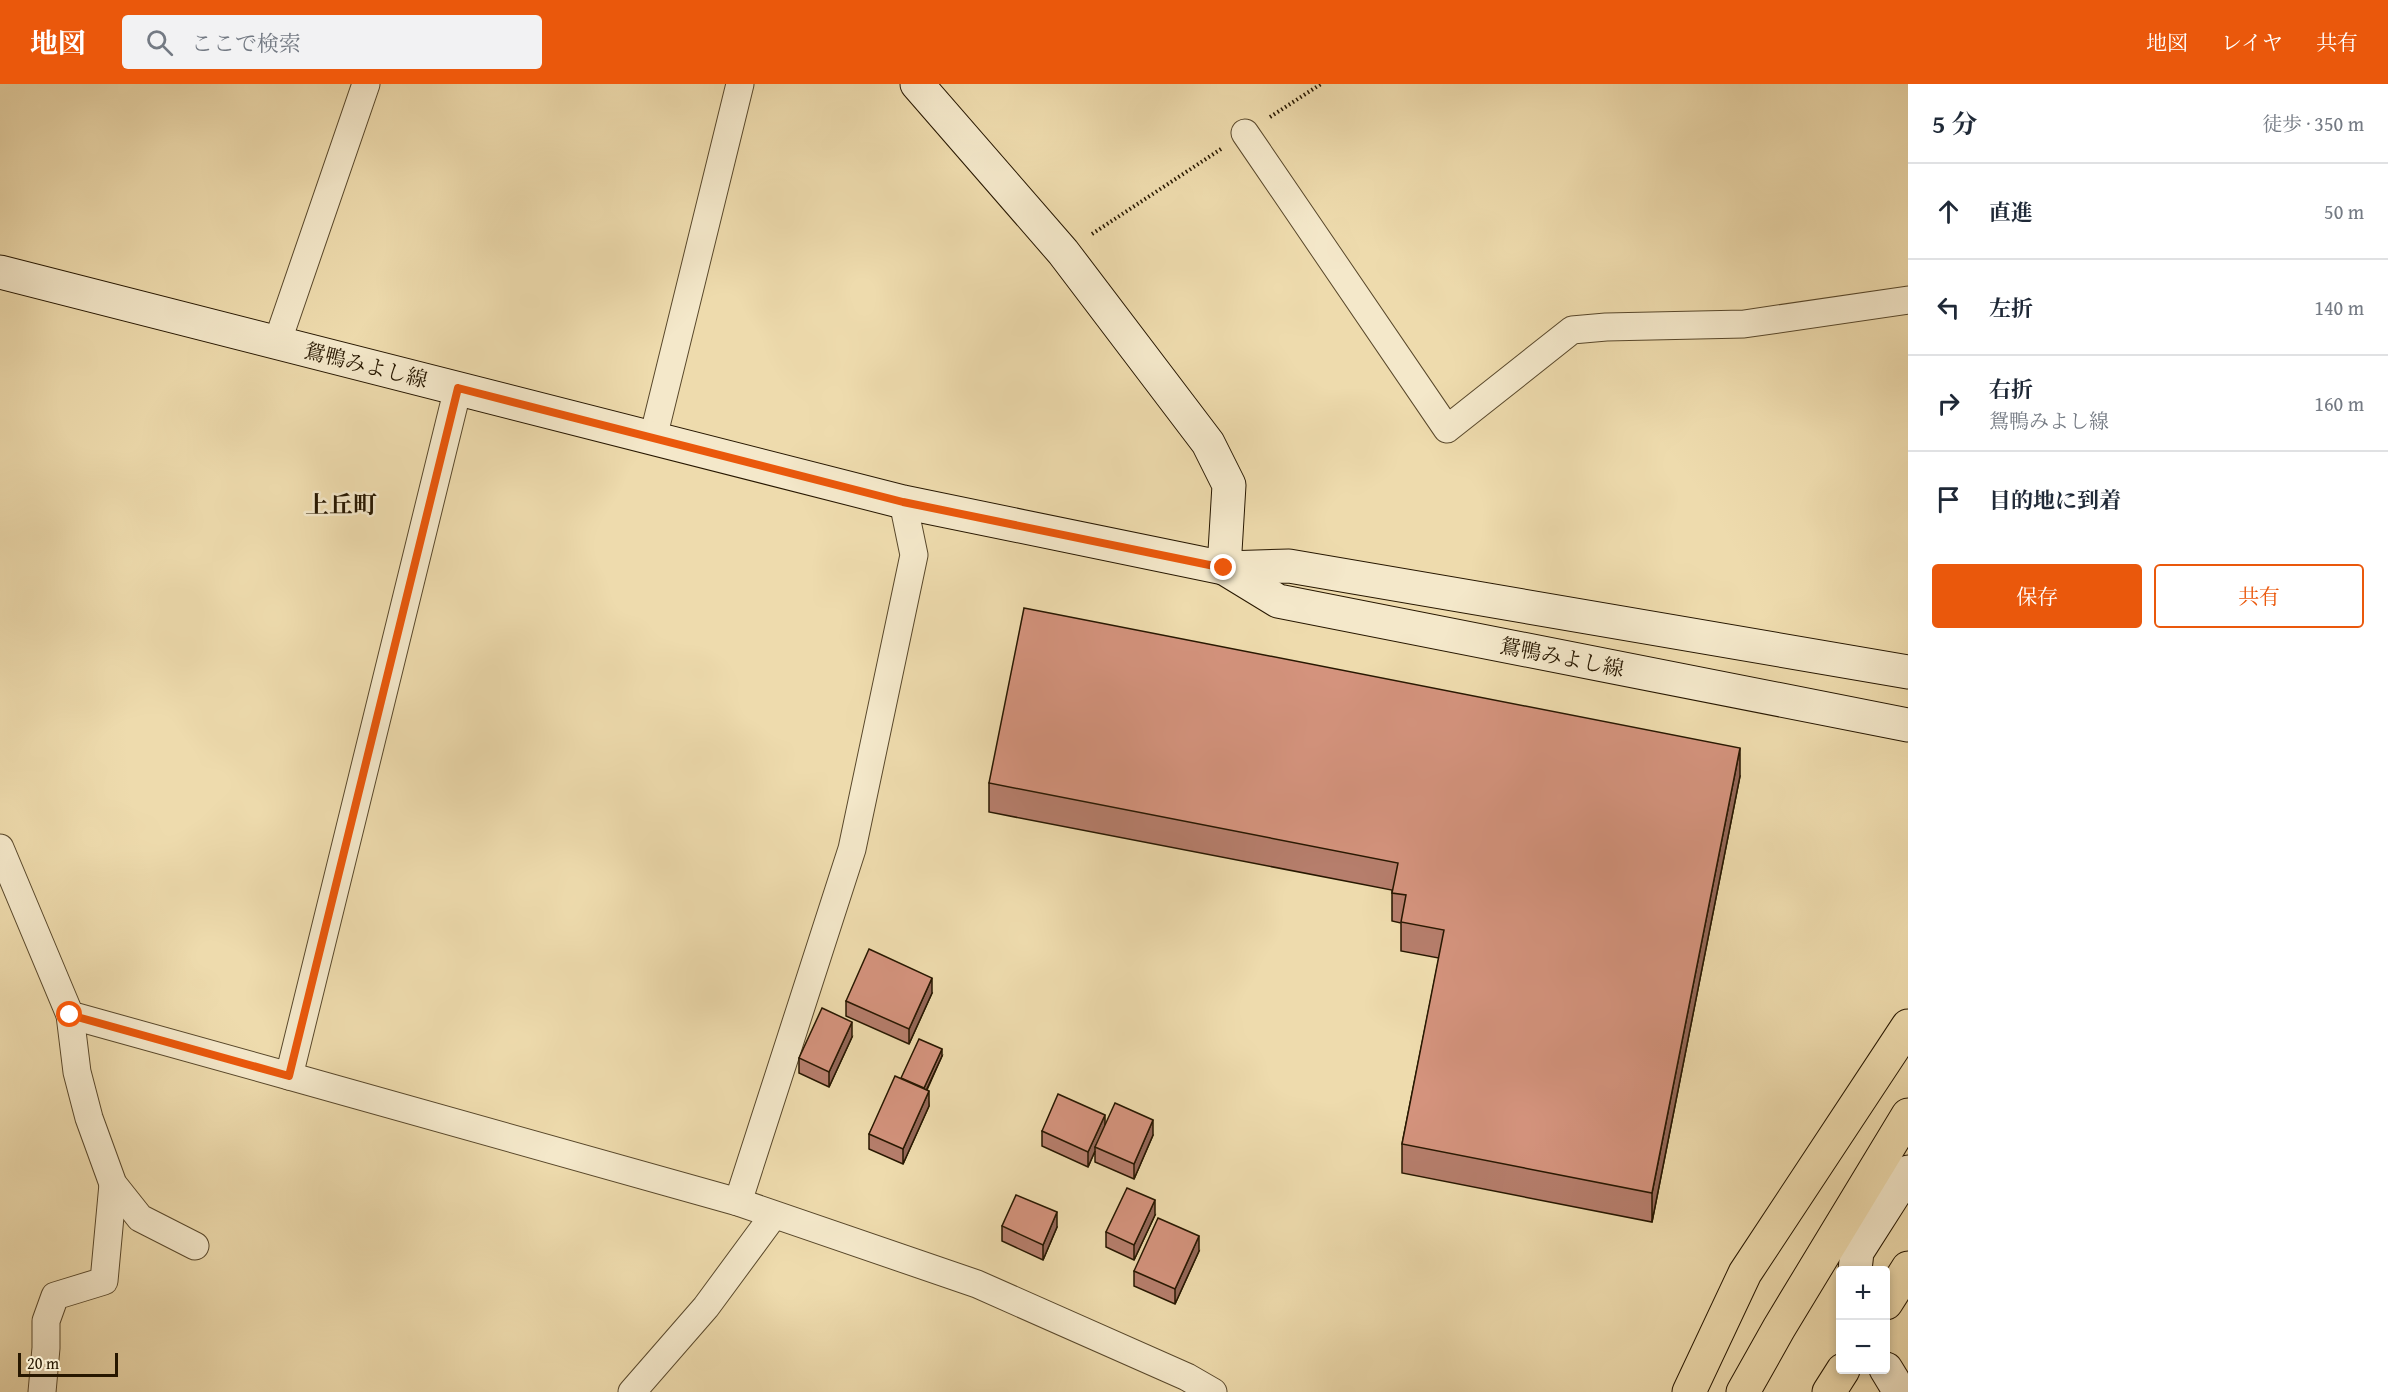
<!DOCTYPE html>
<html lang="ja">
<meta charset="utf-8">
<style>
:root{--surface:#fff;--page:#f2f2f3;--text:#1f2937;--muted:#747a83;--line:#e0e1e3;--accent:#ea580c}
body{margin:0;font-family:"Gentium Book Plus","Noto Serif JP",serif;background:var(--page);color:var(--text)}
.controls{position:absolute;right:18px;bottom:18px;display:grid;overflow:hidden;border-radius:6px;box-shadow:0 3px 9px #0003}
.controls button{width:54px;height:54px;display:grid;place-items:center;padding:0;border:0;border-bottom:2px solid var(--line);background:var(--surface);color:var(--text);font:30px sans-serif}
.scale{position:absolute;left:18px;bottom:15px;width:100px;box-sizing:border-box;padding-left:6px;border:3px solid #271700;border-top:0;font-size:16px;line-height:21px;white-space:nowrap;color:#271700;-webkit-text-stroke:4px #f4e8ca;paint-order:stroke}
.stop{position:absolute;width:18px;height:18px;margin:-14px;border:4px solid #ea580c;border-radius:50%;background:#fff}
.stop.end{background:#ea580c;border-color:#fff;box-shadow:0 2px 6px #0008}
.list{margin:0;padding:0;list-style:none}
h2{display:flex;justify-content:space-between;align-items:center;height:78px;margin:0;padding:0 24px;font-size:26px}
h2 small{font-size:20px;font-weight:400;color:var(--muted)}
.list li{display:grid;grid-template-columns:39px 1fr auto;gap:18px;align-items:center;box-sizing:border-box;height:96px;padding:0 24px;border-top:2px solid var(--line)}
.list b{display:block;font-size:22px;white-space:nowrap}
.list p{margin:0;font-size:20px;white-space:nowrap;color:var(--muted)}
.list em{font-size:20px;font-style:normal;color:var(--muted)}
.actions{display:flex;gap:12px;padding:18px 24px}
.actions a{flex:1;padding:14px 0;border:2px solid var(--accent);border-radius:6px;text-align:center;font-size:21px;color:var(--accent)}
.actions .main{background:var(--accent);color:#fff}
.icon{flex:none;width:33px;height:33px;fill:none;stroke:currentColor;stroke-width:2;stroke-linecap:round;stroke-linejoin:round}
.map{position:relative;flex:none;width:1908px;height:1308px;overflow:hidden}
header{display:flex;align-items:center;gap:36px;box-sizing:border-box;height:84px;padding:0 30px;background:var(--accent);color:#fff}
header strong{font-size:28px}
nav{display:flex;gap:33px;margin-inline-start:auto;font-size:21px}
.search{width:420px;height:54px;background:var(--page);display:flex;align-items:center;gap:15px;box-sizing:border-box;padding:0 21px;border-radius:6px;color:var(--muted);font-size:22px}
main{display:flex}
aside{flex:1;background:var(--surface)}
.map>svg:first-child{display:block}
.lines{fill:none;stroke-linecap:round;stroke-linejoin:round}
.street-casing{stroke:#59482b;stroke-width:29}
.secondary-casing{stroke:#271700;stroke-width:35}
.highway-casing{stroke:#271700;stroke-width:35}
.path{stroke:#271700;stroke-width:4;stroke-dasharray:1.5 3;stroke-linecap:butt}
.street{stroke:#f4e8ca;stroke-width:27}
.secondary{stroke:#f4e8ca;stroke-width:33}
.highway{stroke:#eedbad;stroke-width:33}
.wall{fill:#b67e6c;stroke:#271700;stroke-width:1.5}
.shaded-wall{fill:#946758;stroke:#271700;stroke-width:1.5}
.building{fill:#d4937d;stroke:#271700;stroke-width:1.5}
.route{stroke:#ea580c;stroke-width:8}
.labels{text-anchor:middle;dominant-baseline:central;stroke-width:5;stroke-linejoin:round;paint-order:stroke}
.street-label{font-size:21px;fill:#271700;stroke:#f4e8ca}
.quarter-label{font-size:24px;font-weight:bold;fill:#271700;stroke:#f4e8ca}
</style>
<header>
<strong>地図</strong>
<div class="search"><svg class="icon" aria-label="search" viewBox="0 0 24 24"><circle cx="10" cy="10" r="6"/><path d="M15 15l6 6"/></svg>ここで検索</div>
<nav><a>地図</a><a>レイヤ</a><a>共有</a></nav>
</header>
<main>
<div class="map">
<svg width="1908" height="1308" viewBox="0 0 1908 1308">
<rect width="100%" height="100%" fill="#eedbad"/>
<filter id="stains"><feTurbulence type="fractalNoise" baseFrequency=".00333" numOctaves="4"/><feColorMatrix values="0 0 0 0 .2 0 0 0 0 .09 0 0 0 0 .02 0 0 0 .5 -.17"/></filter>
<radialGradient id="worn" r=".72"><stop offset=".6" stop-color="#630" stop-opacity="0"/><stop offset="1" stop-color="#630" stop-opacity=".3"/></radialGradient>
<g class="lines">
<g class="street-casing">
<g id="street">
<polyline points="1245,49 1447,345 1572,246 1606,243 1744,240 1908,216"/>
<polyline points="277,259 366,0"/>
<polyline points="653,354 740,0"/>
<polyline points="0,764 70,931 289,992 458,304"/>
<polyline points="70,931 77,988 89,1034 113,1100 140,1134 195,1162"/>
<polyline points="289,992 738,1118 977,1200 1187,1293 1213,1308"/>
<polyline points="738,1118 852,765 914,471 903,418"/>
<polyline points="42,1308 46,1264 46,1237 55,1212 104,1197 113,1100"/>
<polyline points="632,1308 706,1223 773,1132"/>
</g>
</g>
<g class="secondary-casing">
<g id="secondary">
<polyline points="917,0 1063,168 1208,359 1229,401 1224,484"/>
<polyline points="0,188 903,418 1224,484 1289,482 1908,588"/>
<polyline points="1224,484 1278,517 1908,641"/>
<polyline points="1855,1186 1857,1168 1908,1088"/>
<polyline points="1886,1285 1900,1308"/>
</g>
</g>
<g class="highway-casing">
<g id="highway">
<polyline points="1886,1219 1908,1184"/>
<polyline points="1689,1308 1745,1189 1908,942"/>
<polyline points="1743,1308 1779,1244 1908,1031"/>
<polyline points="1829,1308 1843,1286"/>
</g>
</g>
<g class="path">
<polyline points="1270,33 1321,0"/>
<polyline points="1092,150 1221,65"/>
</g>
<use href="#street" class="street"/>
<use href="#secondary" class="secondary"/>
<use href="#highway" class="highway"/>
</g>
<g class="wall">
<polygon points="1740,692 1652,1138 1402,1089 1402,1060 1439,874 1401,867 1401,839 1392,837 1392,806 989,728 989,699"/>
<polygon points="932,909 909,960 846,932 846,917"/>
<polygon points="852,953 829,1003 799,989 799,974"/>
<polygon points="942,972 927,1006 929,1022 903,1080 869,1065 869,1050 901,995"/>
<polygon points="1105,1042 1153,1051 1134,1095 1095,1078 1095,1067 1088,1083 1042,1062 1042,1047"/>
<polygon points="1155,1131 1134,1176 1106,1163 1106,1148"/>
<polygon points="1002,1142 1057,1143 1043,1176 1002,1157"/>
<polygon points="1199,1167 1175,1220 1134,1202 1134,1187"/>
</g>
<g class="shaded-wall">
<polygon points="1740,664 1740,692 1652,1138 1652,1109"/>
<polygon points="932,894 932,909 909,960 909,945"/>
<polygon points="852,938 852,953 829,1003 829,988"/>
<polygon points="942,965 942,972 924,1011 924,1004"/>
<polygon points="929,1007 929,1022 903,1080 903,1065"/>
<polygon points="1105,1031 1105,1046 1095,1063 1095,1067 1088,1083 1088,1068"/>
<polygon points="1153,1036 1153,1051 1134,1095 1134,1080"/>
<polygon points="1155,1116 1155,1131 1134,1176 1134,1161"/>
<polygon points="1057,1128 1057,1143 1043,1176 1043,1161"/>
<polygon points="1199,1152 1199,1167 1175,1220 1175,1205"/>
</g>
<g class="building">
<polygon points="1024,524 1740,664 1652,1109 1402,1060 1444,846 1401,838 1406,811 1392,809 1398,779 989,699"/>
<polygon points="869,865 932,894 909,945 846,917"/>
<polygon points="822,924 852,938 829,988 799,974"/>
<polygon points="919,955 942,965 924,1004 901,994"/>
<polygon points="895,992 929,1007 903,1065 869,1050"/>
<polygon points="1058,1010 1105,1031 1088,1068 1042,1047"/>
<polygon points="1115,1019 1153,1036 1134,1080 1095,1063"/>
<polygon points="1127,1104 1155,1116 1134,1161 1106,1148"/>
<polygon points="1016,1111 1057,1128 1043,1161 1002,1142"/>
<polygon points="1158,1134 1199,1152 1175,1205 1134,1187"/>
</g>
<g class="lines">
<polyline class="route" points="70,931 289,992 458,304 903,418 1224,484"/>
</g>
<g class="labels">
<g class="street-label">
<text transform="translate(366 281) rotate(14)">鴛鴨みよし線</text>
<text transform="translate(1562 573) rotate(11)">鴛鴨みよし線</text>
</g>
<g class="quarter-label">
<text x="341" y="420">上丘町</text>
</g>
</g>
<rect width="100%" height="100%" filter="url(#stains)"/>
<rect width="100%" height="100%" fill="url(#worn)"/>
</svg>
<div class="controls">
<button>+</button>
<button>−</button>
</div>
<div class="scale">20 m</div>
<div class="stop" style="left:70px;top:931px"></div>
<div class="stop end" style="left:1224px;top:484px"></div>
</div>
<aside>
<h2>5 分<small>徒歩 · 350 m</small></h2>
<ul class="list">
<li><svg class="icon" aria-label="ahead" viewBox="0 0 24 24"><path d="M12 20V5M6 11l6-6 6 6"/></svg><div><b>直進</b></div><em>50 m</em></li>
<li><svg class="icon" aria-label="left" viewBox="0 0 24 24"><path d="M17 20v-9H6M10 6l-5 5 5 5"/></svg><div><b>左折</b></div><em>140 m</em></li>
<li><svg class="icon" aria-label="right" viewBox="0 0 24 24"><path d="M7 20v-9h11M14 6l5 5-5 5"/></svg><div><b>右折</b><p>鴛鴨みよし線</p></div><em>160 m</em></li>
<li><svg class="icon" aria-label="arrive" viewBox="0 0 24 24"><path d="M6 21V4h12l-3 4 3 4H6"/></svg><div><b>目的地に到着</b></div></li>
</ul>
<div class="actions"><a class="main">保存</a><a>共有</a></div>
</aside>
</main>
